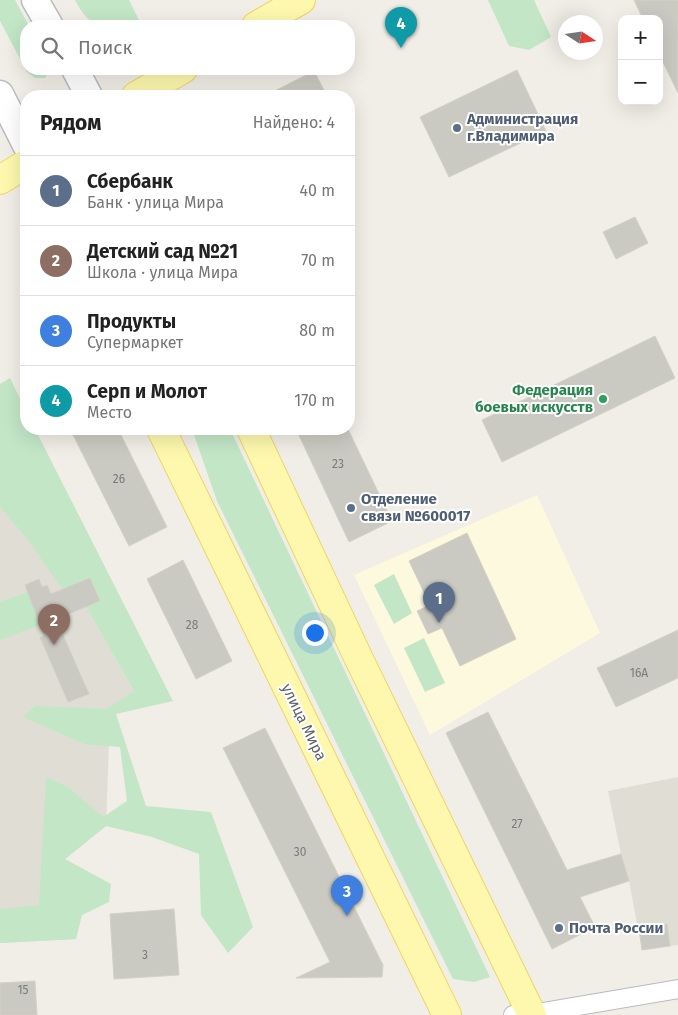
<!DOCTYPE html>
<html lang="ru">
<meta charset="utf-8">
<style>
:root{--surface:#fff;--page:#f6f6f6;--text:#222;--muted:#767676;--line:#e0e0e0;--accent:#e65536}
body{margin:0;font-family:"Fira Sans",sans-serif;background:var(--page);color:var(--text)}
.controls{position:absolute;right:15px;top:15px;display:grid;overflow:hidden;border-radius:10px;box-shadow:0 5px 20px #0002}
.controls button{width:45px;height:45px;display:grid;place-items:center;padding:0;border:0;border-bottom:1px solid var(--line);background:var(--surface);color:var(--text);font:25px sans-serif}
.compass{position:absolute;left:558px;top:15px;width:45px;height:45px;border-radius:50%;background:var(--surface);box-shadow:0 5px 20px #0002;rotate:102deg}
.you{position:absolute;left:314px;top:632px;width:18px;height:18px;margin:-12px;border:4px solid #fff;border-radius:50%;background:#1a73e8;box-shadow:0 0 0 8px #1a73e833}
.badge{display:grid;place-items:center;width:32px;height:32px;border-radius:50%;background:var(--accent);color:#fff;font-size:16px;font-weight:700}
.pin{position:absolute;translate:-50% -41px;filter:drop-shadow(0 1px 2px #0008)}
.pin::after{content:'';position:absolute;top:26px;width:18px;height:15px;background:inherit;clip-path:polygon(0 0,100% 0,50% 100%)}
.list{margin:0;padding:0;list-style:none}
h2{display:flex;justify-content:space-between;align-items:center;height:65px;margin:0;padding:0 20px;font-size:21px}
h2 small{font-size:16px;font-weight:400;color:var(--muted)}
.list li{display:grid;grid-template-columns:32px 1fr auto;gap:15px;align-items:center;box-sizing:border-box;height:70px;padding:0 20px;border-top:1px solid var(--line)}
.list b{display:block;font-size:19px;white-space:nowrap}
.list p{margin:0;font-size:16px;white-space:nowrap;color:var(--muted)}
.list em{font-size:16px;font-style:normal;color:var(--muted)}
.icon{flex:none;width:28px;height:28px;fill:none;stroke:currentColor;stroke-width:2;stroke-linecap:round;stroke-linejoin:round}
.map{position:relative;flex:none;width:678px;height:1015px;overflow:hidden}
.search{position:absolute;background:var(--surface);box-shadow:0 5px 20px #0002;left:20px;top:20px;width:335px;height:55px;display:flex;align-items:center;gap:12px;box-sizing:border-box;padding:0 18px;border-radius:20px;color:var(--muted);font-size:19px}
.panel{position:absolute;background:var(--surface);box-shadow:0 5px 20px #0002;left:20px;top:90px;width:335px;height:345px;border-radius:20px}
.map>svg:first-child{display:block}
.commercial{fill:#fdf9de}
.education{fill:#e0ded4}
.green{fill:#c3e6c7;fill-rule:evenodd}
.building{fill:#cbcac2;stroke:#d4d1c4}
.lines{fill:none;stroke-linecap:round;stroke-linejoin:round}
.street-casing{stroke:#b8bbbf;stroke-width:20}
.secondary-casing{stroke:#b9bcc1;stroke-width:29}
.primary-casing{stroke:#efd560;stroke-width:30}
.street{stroke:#fff;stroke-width:18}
.secondary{stroke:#fff;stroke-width:26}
.primary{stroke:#fdf8ad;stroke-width:28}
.service-dot{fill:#5c6f8a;stroke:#fff;stroke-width:2}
.leisure-dot{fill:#2e9e5b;stroke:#fff;stroke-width:2}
.labels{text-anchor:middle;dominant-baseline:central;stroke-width:4;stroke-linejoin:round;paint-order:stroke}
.number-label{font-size:12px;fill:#797b7d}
.service-label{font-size:15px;font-weight:bold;fill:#4e5e75;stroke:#fff;text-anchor:start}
.leisure-label{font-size:15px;font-weight:bold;fill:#27864d;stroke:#fff;text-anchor:end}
.street-label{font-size:15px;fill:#5e6166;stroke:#fff}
</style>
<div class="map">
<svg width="678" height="1015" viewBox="0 0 678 1015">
<rect width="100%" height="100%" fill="#f0eee6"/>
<polygon class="commercial" points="537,495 600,633 430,735 354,575"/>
<g class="education">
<polygon points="0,431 81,598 134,691 110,717 106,826 65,859 76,939 0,943"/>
<polygon points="678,777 678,945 642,950 629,881 621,854 608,791"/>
</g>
<g class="green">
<polygon points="0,0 15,0 29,26 26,26 26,69 50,69 45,78 35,78 27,72 0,21"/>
<path d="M75,0h54l12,24 -3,2c-33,0 -46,7 -63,-26z"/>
<polygon points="488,0 534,0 551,37 529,50 509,46"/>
<path d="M10,378l16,33v18h9l138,272 -57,13 30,92 65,6 42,115 -25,26 -27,-38 -2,-61 -47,-17 -46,-11 -41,33 46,25 -2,18 -27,13 -6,24 -76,4v-34l39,-4 7,-128 22,10 35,30 24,-16 -7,-54 -36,-3 -61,-27 12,-11 72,3 27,-18 -53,-93 -19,-10 -37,-52 -25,-29v-123zM90,578l10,23 -12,5 -9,-23z"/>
<polygon points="192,429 230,429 490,977 474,982 453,979 217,501"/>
<polygon points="394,574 412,613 394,624 374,585"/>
<polygon points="28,592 40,625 0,640 0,602"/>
<polygon points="424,638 445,683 425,692 404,648"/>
</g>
<g class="building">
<polygon points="634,0 678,0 678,93 659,54 659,19 643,19"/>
<polygon points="517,70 546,131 449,177 420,117"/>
<polygon points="314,71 327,96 265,96"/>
<polygon points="635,217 648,243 616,259 603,232"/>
<polygon points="655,336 675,378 502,462 482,420"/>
<polygon points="70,429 118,429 167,527 129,546"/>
<polygon points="296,429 348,429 392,521 349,542"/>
<polygon points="467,533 516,639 460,666 442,628 428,634 417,611 430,605 409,561"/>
<polygon points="183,560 232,661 196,679 147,579"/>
<polygon points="90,578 100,601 56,619 89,694 68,702 40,637 44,636 25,585 39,579 42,587 47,585 51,594"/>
<polygon points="678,630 678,678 616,707 597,668"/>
<polygon points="488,712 567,870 621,854 629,881 580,897 595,927 552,949 446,733"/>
<polygon points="265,728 383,965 382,977 296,978 330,962 223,748"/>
<polygon points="174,909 179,975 114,979 110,914"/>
<polygon points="667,924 670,946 642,950 639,928"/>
<polygon points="35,981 37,1015 0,1015 0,983"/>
</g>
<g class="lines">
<g class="street-casing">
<polyline id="street" points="513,1015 531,1014 678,989"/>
</g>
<g class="secondary-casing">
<g id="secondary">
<polyline points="35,0 50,26"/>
<polyline points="75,69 89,96"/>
<polyline points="0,94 26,145"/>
</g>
</g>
<g class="primary-casing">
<g id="primary">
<polyline points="256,26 301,0"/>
<polyline points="136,96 183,69"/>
<polyline points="0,180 26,164"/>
<polyline points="161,429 447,1015"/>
<polyline points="251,429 358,657 532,1015"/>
</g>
</g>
<use href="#street" class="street"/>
<use href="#secondary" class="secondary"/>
<use href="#primary" class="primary"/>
</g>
<g class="service-dot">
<circle cx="457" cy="128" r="5"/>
<circle cx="351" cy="508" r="5"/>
<circle cx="559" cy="928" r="5"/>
</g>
<circle class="leisure-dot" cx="603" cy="399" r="5"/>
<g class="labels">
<g class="number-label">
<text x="338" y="464">23</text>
<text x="119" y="479">26</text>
<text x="192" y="625">28</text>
<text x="639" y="673">16А</text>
<text x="517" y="824">27</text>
<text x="300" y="852">30</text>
<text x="145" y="955">3</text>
<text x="23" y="990">15</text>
</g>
<g class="service-label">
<text x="467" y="119">Администрация<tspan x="467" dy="17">г.Владимира</tspan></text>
<text x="361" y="499">Отделение<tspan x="361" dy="17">связи №600017</tspan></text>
<text x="569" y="928">Почта России</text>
</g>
<g class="leisure-label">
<text x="593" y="390">Федерация<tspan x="593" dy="17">боевых искусств</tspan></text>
</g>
<g class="street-label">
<text transform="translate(304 722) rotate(64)">улица Мира</text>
</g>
</g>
</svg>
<div class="controls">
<button>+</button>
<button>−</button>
</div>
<svg class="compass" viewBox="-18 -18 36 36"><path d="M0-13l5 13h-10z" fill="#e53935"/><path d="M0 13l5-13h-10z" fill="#767676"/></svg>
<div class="you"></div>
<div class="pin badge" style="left:439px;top:623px;background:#5c6f8a">1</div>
<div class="pin badge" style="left:54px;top:645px;background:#8d6e63">2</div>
<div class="pin badge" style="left:347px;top:916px;background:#3f7fe0">3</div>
<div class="pin badge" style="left:401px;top:48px;background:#0f9aa8">4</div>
<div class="search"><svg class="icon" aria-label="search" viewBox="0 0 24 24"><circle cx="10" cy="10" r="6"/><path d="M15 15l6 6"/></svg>Поиск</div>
<section class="panel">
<h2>Рядом<small>Найдено: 4</small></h2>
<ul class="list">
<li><span class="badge" style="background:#5c6f8a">1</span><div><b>Сбербанк</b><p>Банк · улица Мира</p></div><em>40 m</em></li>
<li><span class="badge" style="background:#8d6e63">2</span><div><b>Детский сад №21</b><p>Школа · улица Мира</p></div><em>70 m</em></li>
<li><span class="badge" style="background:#3f7fe0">3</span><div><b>Продукты</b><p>Супермаркет</p></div><em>80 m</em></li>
<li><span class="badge" style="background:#0f9aa8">4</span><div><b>Серп и Молот</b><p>Место</p></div><em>170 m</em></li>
</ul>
</section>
</div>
